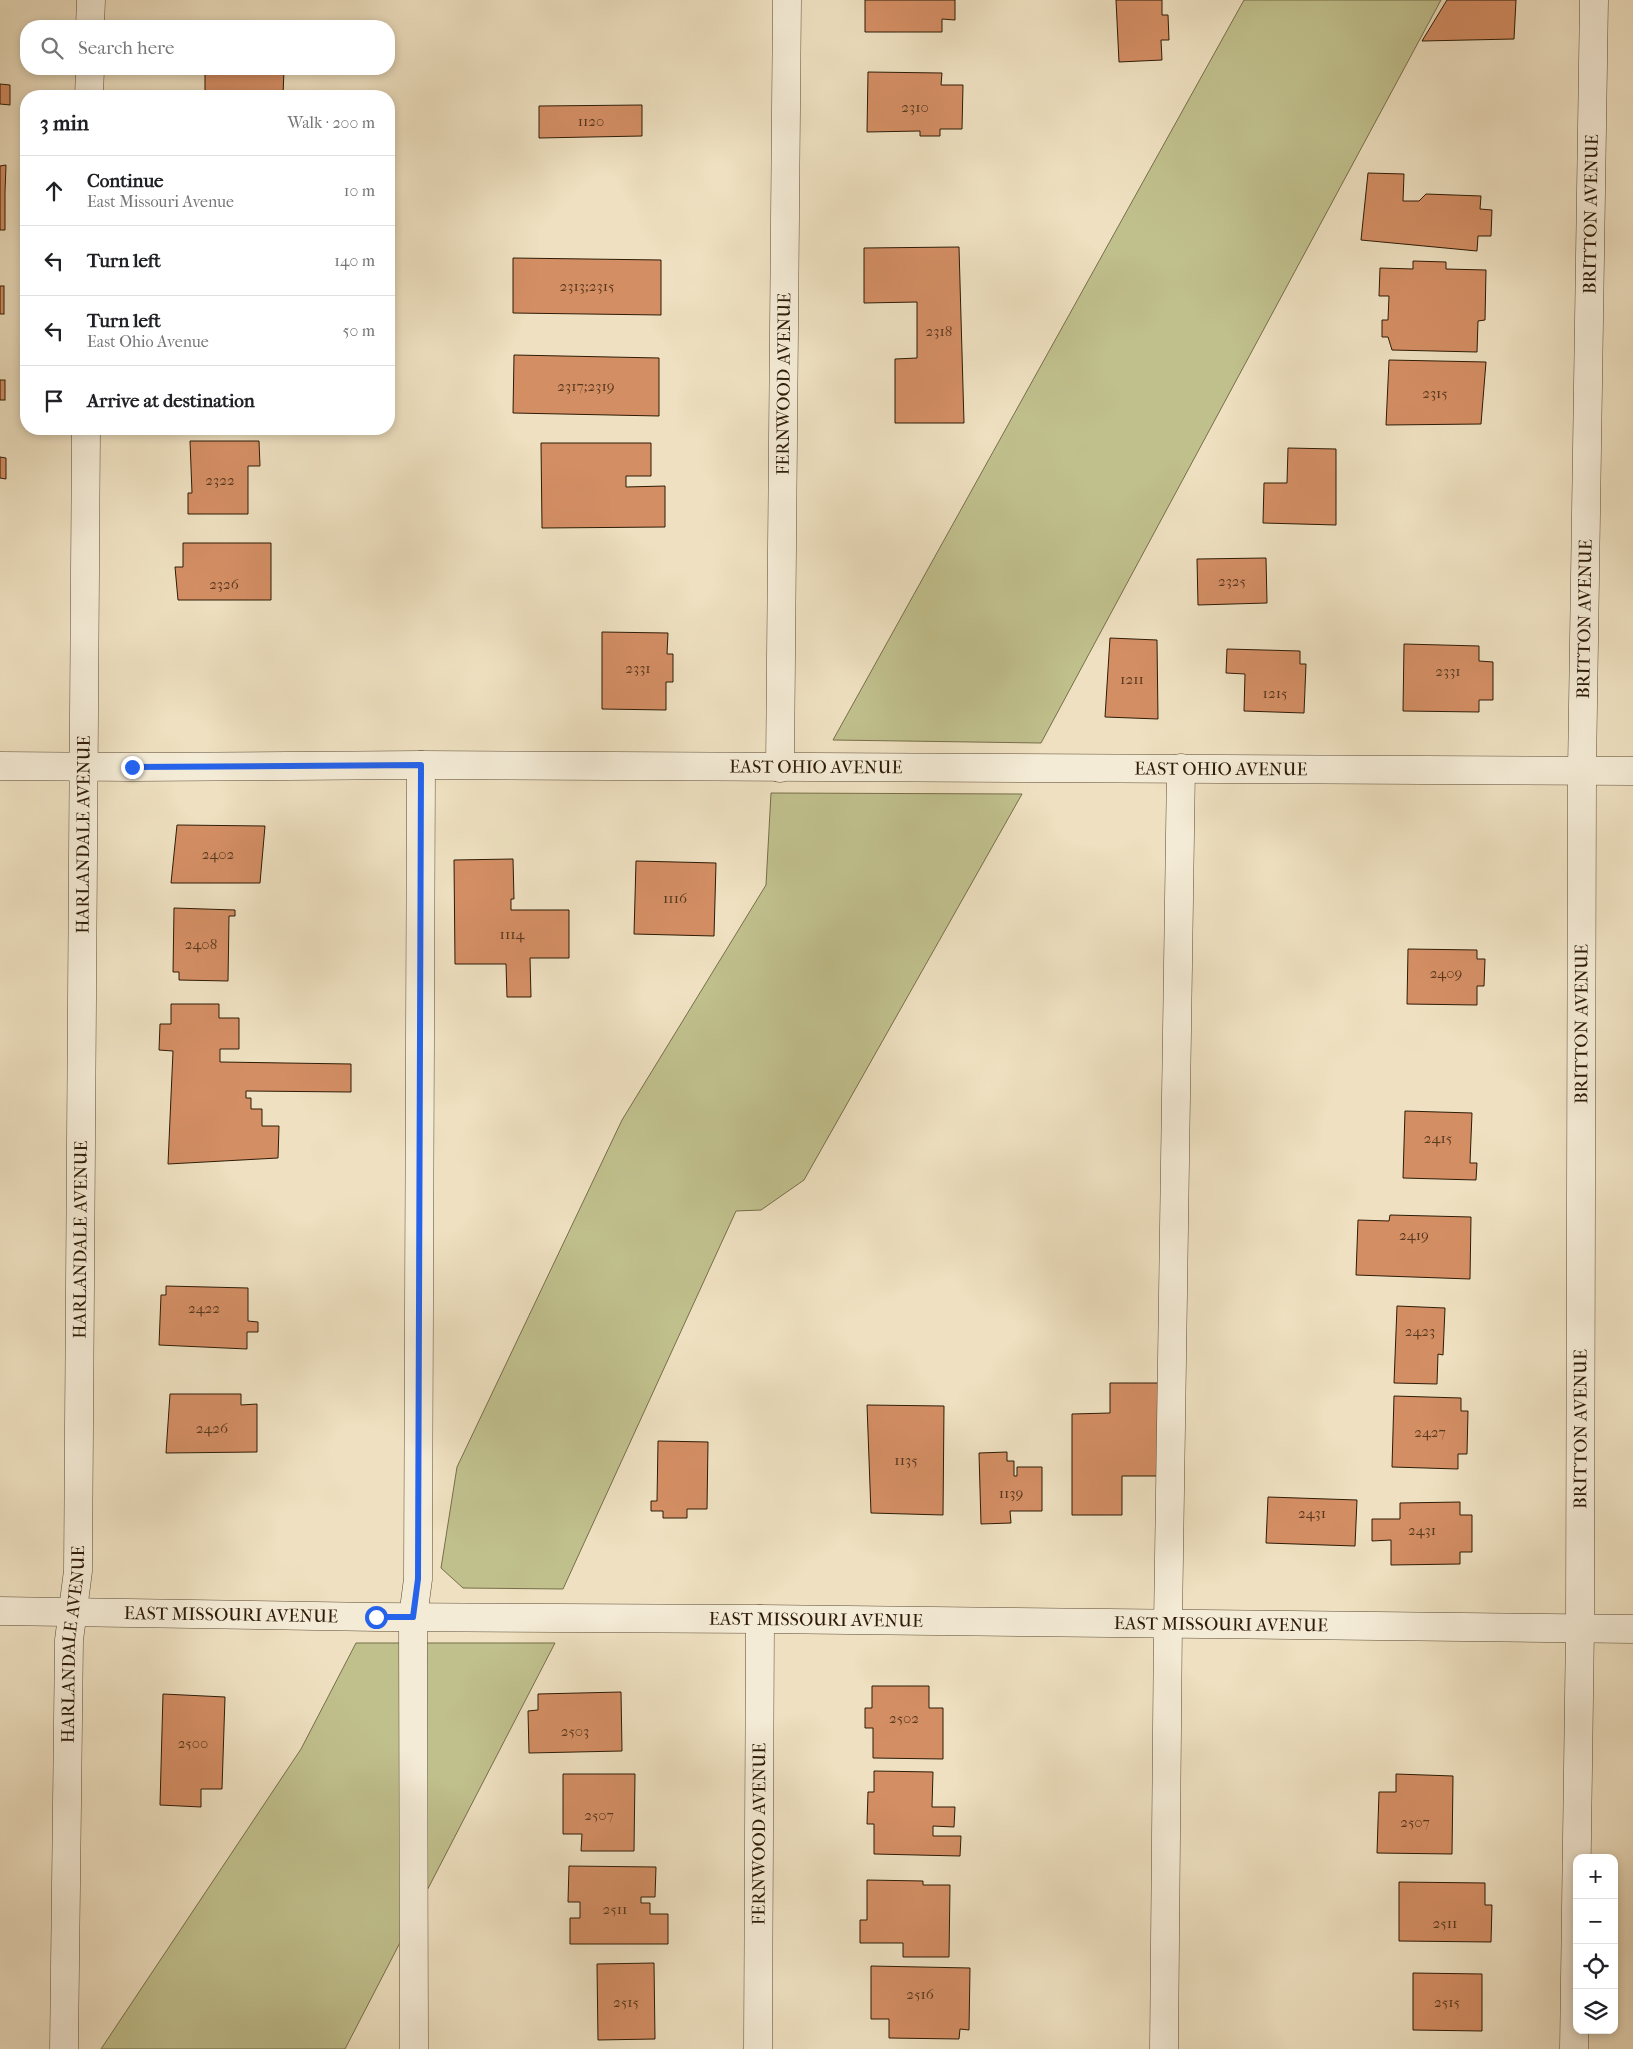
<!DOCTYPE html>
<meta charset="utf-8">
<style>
:root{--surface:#fff;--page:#f2f2f2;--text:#202124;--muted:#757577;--line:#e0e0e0}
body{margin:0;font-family:"IM FELL French Canon",serif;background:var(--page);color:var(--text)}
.controls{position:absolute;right:15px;bottom:15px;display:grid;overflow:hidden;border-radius:10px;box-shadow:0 2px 8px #0003}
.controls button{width:45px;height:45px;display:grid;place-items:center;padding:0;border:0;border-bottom:1px solid var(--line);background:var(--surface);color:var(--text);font:25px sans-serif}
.stop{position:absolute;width:15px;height:15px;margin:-11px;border:4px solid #2563eb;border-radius:50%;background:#fff}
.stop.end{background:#2563eb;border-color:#fff;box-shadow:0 1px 5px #0008}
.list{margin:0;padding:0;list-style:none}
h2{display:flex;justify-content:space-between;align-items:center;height:65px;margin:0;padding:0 20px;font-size:21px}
h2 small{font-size:16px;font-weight:400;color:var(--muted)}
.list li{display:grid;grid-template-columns:32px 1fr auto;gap:15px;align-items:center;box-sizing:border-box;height:70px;padding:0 20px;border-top:1px solid var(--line)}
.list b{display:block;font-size:19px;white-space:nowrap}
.list p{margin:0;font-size:16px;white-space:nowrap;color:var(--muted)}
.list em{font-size:16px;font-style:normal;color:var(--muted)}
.icon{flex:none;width:28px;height:28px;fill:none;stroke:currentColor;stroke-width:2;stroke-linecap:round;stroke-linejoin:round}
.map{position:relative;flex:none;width:1633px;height:2049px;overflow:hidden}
.search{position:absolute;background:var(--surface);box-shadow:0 2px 8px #0003;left:20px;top:20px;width:375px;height:55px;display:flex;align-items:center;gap:12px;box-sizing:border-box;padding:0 18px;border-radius:20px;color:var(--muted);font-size:19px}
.panel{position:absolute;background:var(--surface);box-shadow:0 2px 8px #0003;left:20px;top:90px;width:375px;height:345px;border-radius:20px}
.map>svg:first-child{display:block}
.park{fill:#c0c08d;stroke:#776e4a}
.building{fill:#d48e64;stroke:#2e1c07}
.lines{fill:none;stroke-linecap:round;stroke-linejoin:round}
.minor-casing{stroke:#5e4d35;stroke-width:29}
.minor{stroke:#f4ebd6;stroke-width:28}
.route{stroke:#2563eb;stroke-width:6}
.labels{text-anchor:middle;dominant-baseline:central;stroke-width:4;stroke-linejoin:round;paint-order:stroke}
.number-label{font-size:15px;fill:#58381e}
.street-label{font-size:18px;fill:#2e1c07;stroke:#f4ebd6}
</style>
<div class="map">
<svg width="1633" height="2049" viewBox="0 0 1633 2049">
<rect width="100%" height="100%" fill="#eee0c0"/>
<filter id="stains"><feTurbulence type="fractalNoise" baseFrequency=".004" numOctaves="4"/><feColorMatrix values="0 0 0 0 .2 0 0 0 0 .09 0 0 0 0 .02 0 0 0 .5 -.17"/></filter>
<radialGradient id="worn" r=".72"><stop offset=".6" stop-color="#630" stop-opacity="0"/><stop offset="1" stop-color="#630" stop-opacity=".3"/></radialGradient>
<g class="park">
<polygon points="1244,0 1441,0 1041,743 833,740"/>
<polygon points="771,793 1022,794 804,1180 761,1210 736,1211 563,1589 463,1588 441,1568 457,1467 622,1120 766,885"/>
<polygon points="356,1643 555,1643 345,2049 101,2049 301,1749"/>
</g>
<g class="building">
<polygon points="865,0 955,0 955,20 942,19 942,32 865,32"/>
<polygon points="1116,0 1162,0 1162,15 1168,15 1169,40 1161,40 1162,60 1119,62"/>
<polygon points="1447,0 1516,0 1514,39 1422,41"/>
<polygon points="205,69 284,69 283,96 205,96"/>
<polygon points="868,72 942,73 941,85 963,85 962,129 940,129 940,136 920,136 920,131 867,132"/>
<polygon points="0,84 10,85 10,105 0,104"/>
<polygon points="642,105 642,136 539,138 539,106"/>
<polygon points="6,165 5,192 5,230 0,230 0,166"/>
<polygon points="1368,173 1404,174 1403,201 1419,201 1426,194 1481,196 1480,209 1492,210 1491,236 1478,236 1477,251 1361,240"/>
<polygon points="959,247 964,423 895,423 895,359 917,358 917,302 864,303 864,248"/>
<polygon points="513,258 661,260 661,315 513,313"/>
<polygon points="1413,261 1446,262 1446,269 1486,270 1485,320 1478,321 1477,352 1392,350 1388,337 1382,337 1382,320 1388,320 1389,296 1379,296 1380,268 1413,269"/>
<rect x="0" y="286" width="4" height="28"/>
<polygon points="514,355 659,358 659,416 513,413"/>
<polygon points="1389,360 1486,362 1481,424 1386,425"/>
<rect x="0" y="380" width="5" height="20"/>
<polygon points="190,441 259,441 260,466 248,466 248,514 188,514 188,493 192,493"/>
<polygon points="541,443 651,443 651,476 626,476 626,487 665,486 665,527 542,528"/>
<polygon points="1288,448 1336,449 1336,525 1263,523 1264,483 1287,483"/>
<polygon points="0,457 6,458 6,479 0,478"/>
<polygon points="183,543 271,543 271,600 178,600 175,567 183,567"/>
<polygon points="1266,558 1267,603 1198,605 1197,559"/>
<polygon points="602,632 668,633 667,654 673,654 673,682 666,682 666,710 602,709"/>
<polygon points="1110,638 1157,640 1158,719 1105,717"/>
<polygon points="1404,644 1479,646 1479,661 1493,662 1493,700 1479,700 1479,712 1403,711"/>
<polygon points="1227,649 1300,651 1300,664 1306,664 1304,713 1244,711 1245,674 1226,673"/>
<polygon points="177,825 265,826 260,883 171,883"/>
<polygon points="513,859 514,899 511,899 511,910 569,910 569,958 530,958 531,997 507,997 506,964 455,964 454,860"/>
<polygon points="636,861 716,863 714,936 634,934"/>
<polygon points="174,908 235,910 235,916 229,916 228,981 179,980 179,972 173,972"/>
<polygon points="1408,949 1477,950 1477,959 1485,959 1484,986 1477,986 1477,1005 1407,1004"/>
<polygon points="171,1004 219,1004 219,1018 239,1018 239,1049 220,1049 220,1062 351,1064 351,1092 246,1091 246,1098 251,1098 251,1109 262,1109 262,1126 279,1126 278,1158 168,1164 173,1051 159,1050 160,1024 171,1024"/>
<polygon points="1405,1111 1472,1113 1470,1163 1477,1163 1476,1180 1403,1178"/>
<polygon points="1390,1215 1471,1217 1470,1279 1356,1275 1358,1220 1389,1221"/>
<polygon points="166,1286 248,1288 248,1321 258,1322 258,1332 247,1332 247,1349 159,1345 161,1295 166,1295"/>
<polygon points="1397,1306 1445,1308 1443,1355 1438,1354 1437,1384 1394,1383"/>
<polygon points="1110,1383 1158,1383 1158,1476 1122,1476 1122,1515 1072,1515 1072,1414 1110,1413"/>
<polygon points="170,1394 241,1394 241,1405 257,1404 257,1452 166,1453"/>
<polygon points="1394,1396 1461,1398 1461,1411 1468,1411 1467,1454 1458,1454 1458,1469 1392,1467"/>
<polygon points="867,1405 944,1406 943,1515 871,1513"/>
<polygon points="658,1441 708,1442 707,1509 687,1509 687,1518 663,1518 663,1511 651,1511 651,1501 657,1501"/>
<polygon points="1007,1452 1007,1461 1014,1461 1014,1476 1017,1476 1017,1467 1042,1467 1042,1511 1010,1511 1011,1523 981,1524 979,1453"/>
<polygon points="1268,1497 1357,1500 1355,1546 1266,1543"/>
<polygon points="1460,1502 1460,1515 1472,1515 1472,1552 1460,1552 1460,1564 1391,1565 1391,1540 1372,1541 1372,1519 1400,1519 1400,1503"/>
<polygon points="872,1686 929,1686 929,1708 943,1708 943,1759 873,1758 873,1728 865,1728 865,1708 872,1708"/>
<polygon points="621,1692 622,1751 529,1753 528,1711 538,1710 538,1694"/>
<polygon points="163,1694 225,1697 222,1789 201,1789 201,1807 160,1805"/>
<polygon points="874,1771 933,1772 932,1807 955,1807 954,1827 933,1826 933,1836 961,1836 960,1856 874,1854 874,1824 867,1824 868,1792 874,1792"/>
<polygon points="563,1774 635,1774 634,1851 581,1851 582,1834 563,1834"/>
<polygon points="1396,1774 1453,1776 1452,1854 1377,1853 1379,1792 1396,1792"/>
<polygon points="569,1866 656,1867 655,1897 641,1897 641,1903 650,1903 650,1914 668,1914 668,1944 570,1944 570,1918 580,1918 580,1902 568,1902"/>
<polygon points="867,1880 923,1881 923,1885 950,1885 949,1957 903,1957 903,1943 860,1943 860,1920 867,1920"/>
<polygon points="1399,1882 1485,1883 1485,1905 1492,1905 1491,1942 1399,1941"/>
<polygon points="654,1963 655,2039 598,2040 597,1964"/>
<polygon points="871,1966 970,1968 969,2030 960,2029 959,2039 889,2038 889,2019 871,2019"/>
<polygon points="1413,1973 1482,1974 1482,2031 1413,2030"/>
</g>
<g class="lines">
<g class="minor-casing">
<g id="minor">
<polyline points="90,26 91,0"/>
<polyline points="89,96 90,69"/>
<path id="s1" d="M0,766l132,1 289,-2 1212,6"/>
<path id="s2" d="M780,768l7,-768"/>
<path id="s3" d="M0,1611l377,6 383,2 873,10"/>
<path id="s4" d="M64,2049l5,-409 9,-69 8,-1142"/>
<polyline points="414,2049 413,1617 418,1579 421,765"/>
<path id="s5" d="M758,2049l2,-430"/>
<polyline points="1164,2049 1168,1623 1181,768"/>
<path id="s6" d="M1574,2049l6,-421 2,-858 12,-770"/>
</g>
</g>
<use href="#minor" class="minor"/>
</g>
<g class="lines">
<polyline class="route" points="132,767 421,765 418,1579 413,1617 376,1617"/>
</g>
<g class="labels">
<g class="number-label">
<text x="915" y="107">2310</text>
<text x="591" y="121">1120</text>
<text x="587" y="286">2313;2315</text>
<text x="939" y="331">2318</text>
<text x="586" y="386">2317;2319</text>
<text x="1435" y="393">2315</text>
<text x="220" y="480">2322</text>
<text x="1232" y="581">2325</text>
<text x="224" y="584">2326</text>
<text x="638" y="668">2331</text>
<text x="1448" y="671">2331</text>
<text x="1132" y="679">1211</text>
<text x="1275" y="693">1215</text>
<text x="218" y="854">2402</text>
<text x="675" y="898">1116</text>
<text x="512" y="934">1114</text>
<text x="201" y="944">2408</text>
<text x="1446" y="973">2409</text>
<text x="1438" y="1138">2415</text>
<text x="1414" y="1235">2419</text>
<text x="204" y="1308">2422</text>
<text x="1420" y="1331">2423</text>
<text x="212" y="1428">2426</text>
<text x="1430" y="1432">2427</text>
<text x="906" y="1460">1135</text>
<text x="1011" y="1493">1139</text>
<text x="1312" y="1513">2431</text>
<text x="1422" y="1530">2431</text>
<text x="904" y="1718">2502</text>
<text x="575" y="1731">2503</text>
<text x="193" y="1743">2500</text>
<text x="599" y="1815">2507</text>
<text x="1415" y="1822">2507</text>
<text x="615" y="1909">2511</text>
<text x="1445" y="1923">2511</text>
<text x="920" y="1994">2516</text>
<text x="626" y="2002">2515</text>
<text x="1447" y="2002">2515</text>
</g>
<g class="street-label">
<text stroke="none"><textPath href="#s6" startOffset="1835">BRITTON AVENUE</textPath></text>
<text stroke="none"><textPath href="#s2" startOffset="384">FERNWOOD AVENUE</textPath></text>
<text stroke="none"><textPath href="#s6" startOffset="1430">BRITTON AVENUE</textPath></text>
<text stroke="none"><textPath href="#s1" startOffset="816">EAST OHIO AVENUE</textPath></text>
<text stroke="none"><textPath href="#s1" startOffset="1221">EAST OHIO AVENUE</textPath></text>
<text stroke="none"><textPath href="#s4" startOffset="1215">HARLANDALE AVENUE</textPath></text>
<text stroke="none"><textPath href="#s6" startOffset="1025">BRITTON AVENUE</textPath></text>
<text stroke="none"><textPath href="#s4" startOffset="810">HARLANDALE AVENUE</textPath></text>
<text stroke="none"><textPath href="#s6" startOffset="620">BRITTON AVENUE</textPath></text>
<text stroke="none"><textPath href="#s3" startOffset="231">EAST MISSOURI AVENUE</textPath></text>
<text stroke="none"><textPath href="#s3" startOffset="816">EAST MISSOURI AVENUE</textPath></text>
<text stroke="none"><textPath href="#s3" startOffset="1221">EAST MISSOURI AVENUE</textPath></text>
<text stroke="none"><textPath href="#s4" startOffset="405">HARLANDALE AVENUE</textPath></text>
<text stroke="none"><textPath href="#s5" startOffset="215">FERNWOOD AVENUE</textPath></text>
</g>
</g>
<rect width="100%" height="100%" filter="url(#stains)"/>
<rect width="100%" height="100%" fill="url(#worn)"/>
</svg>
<div class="controls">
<button>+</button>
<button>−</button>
<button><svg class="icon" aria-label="locate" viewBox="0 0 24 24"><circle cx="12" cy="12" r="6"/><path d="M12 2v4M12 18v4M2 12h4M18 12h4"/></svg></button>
<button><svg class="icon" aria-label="layers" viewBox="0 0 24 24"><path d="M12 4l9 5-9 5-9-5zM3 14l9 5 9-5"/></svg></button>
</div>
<div class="stop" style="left:376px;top:1617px"></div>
<div class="stop end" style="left:132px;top:767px"></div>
<div class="search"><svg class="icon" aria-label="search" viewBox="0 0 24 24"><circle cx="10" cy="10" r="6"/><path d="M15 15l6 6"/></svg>Search here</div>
<section class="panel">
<h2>3 min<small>Walk · 200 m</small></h2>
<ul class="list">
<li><svg class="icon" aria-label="ahead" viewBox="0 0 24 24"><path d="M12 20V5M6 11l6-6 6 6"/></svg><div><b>Continue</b><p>East Missouri Avenue</p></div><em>10 m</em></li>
<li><svg class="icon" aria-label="left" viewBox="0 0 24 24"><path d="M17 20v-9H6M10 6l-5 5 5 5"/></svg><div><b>Turn left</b></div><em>140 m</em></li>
<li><svg class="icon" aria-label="left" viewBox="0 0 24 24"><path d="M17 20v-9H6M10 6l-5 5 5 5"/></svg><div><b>Turn left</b><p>East Ohio Avenue</p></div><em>50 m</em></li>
<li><svg class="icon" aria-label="arrive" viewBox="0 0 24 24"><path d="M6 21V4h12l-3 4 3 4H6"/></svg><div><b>Arrive at destination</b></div></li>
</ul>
</section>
</div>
